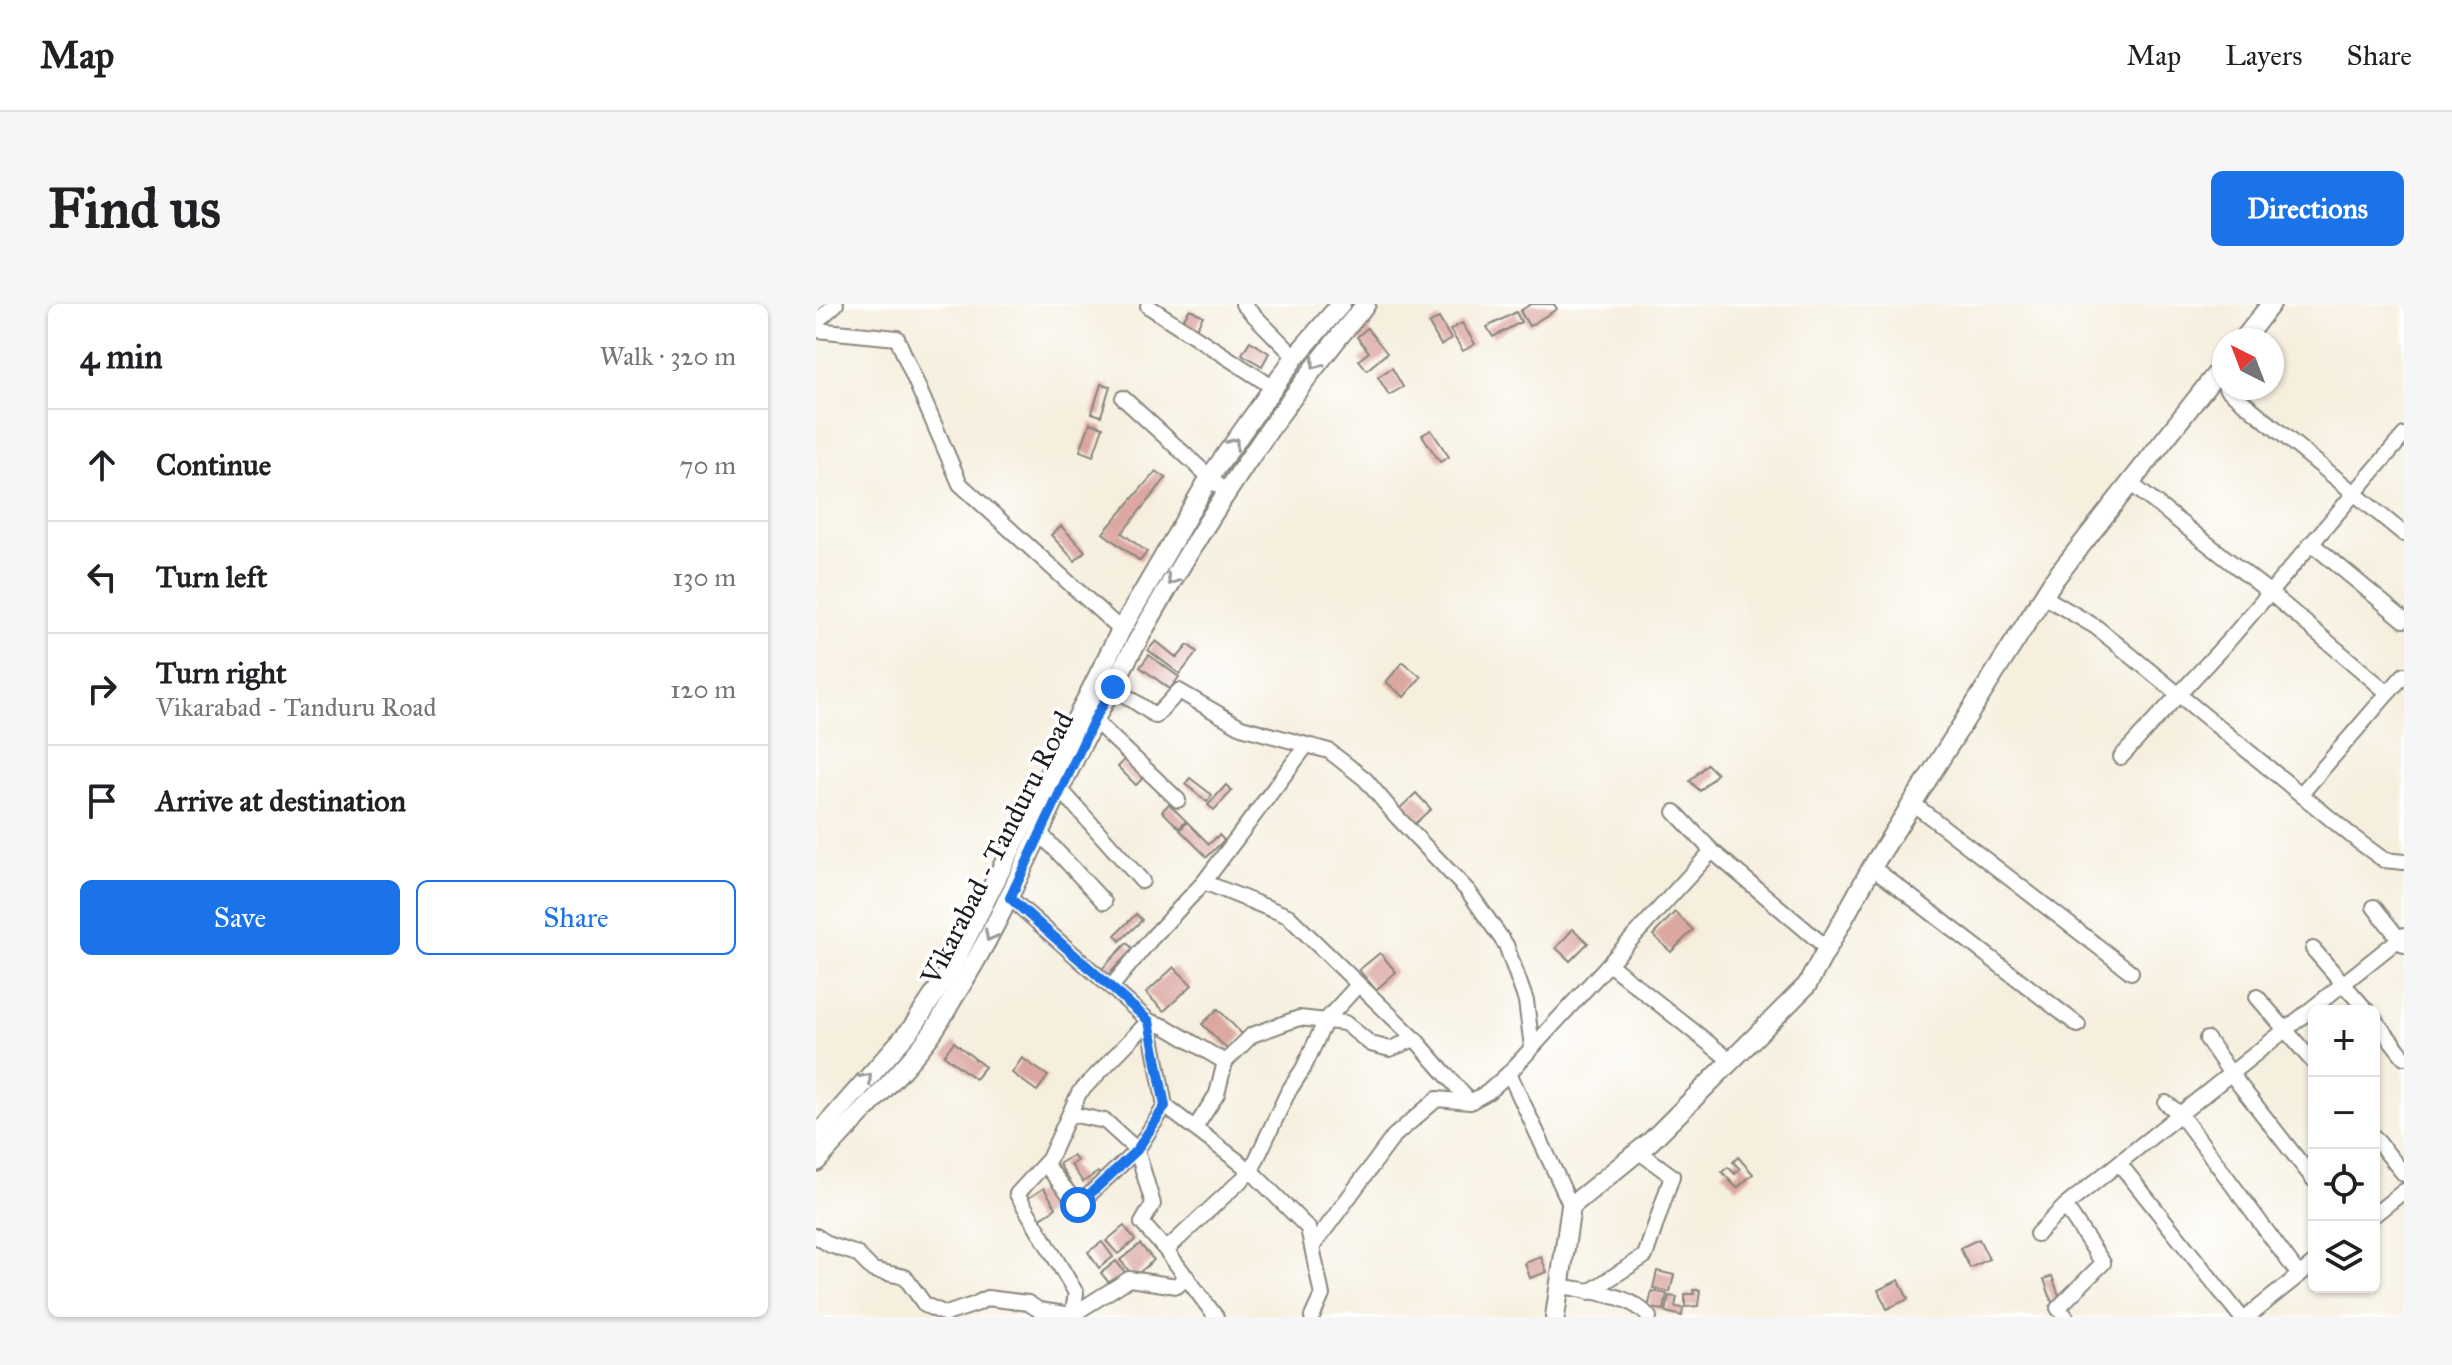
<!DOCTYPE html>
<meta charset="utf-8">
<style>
:root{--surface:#fff;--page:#f6f6f6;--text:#202124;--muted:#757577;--line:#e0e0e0;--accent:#1a73e8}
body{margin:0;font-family:"IM FELL Great Primer",serif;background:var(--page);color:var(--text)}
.controls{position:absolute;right:24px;bottom:24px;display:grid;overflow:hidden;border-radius:12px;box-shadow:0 2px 6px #0004}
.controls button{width:72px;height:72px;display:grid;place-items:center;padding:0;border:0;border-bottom:2px solid var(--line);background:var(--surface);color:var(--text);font:40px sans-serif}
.compass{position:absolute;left:1396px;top:24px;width:72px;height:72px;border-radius:50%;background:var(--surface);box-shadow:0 2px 6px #0004;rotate:318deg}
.stop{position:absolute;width:24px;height:24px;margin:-18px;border:6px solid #1a73e8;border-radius:50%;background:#fff}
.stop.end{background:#1a73e8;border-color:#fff;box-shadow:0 2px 8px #0008}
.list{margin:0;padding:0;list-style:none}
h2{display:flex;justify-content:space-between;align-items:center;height:104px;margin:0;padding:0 32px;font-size:34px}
h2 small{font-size:26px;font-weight:400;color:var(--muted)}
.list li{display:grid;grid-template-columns:52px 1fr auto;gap:24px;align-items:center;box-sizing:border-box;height:112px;padding:0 32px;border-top:2px solid var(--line)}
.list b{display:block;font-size:30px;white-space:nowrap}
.list p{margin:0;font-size:26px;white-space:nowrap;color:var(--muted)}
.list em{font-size:26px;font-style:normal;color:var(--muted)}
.actions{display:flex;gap:16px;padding:24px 32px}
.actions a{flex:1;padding:18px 0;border:2px solid var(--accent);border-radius:12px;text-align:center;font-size:28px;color:var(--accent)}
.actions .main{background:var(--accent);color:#fff}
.icon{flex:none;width:44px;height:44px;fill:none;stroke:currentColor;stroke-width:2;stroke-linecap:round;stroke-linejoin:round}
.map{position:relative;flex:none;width:1588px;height:1013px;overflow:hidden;border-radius:12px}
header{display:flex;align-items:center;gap:48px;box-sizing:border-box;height:112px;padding:0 40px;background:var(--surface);border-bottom:2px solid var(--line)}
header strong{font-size:38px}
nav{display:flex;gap:44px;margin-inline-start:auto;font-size:28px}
.intro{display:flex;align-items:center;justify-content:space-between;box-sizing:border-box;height:192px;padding:0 48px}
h1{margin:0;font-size:56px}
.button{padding:20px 36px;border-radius:12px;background:var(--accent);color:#fff;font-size:28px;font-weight:700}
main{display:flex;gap:48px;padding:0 48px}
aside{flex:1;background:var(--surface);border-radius:12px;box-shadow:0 2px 6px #0004}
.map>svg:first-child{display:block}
.building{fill:#dca7a1}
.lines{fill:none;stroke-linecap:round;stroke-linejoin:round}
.street-casing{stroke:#89867d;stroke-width:18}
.secondary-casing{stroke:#89867d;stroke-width:22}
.street{stroke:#fff;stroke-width:14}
.secondary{stroke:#fff;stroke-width:18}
.oneway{stroke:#999}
.route{stroke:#1a73e8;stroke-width:10}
.labels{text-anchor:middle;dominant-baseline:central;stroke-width:7;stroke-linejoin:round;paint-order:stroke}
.street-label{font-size:28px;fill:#1c1c1c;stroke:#fff}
</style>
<header>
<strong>Map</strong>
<nav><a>Map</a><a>Layers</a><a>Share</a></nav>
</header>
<div class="intro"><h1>Find us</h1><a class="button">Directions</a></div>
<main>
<aside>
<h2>4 min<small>Walk · 320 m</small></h2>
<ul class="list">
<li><svg class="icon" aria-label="ahead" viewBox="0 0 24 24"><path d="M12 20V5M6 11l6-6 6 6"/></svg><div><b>Continue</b></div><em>70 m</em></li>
<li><svg class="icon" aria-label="left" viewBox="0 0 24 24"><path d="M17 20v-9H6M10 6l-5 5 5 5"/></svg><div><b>Turn left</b></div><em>130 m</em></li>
<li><svg class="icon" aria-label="right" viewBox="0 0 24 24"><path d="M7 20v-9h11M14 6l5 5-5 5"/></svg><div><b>Turn right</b><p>Vikarabad - Tanduru Road</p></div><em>120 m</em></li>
<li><svg class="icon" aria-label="arrive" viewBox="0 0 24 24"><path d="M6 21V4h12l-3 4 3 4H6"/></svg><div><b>Arrive at destination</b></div></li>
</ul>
<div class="actions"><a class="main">Save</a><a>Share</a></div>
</aside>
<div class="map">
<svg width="1588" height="1013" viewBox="0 0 1588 1013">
<rect width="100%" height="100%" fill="#fff"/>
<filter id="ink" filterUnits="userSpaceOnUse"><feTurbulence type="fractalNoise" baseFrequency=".0125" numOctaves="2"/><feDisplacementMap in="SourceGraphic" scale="16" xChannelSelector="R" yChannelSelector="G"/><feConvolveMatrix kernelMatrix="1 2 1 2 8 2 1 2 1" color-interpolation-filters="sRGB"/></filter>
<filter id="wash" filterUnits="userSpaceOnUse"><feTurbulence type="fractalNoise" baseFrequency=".006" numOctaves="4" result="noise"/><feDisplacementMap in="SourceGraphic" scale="32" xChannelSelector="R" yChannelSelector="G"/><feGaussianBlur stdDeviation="1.8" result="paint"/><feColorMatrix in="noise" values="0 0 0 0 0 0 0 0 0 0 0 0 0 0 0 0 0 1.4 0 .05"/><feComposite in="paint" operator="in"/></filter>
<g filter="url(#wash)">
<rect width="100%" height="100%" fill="#f6efde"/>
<g id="blocks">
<g class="building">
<polygon points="715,0 738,0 741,5 713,22 704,7"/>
<polygon points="374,5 387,12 380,25 366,17"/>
<polygon points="700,8 705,18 677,33 671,23"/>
<polygon points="623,14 635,35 625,41 613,20"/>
<polygon points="646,19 659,40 647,47 634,26"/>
<polygon points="551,24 571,49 551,66 543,56 553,48 541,33"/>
<polygon points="434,37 453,49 446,62 426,50"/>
<polygon points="576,64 587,83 573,91 562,73"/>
<polygon points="285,80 294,82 285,112 276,109"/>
<polygon points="274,119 287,123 277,152 264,147"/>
<polygon points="615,126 633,153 624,158 606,131"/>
<polygon points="340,167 350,174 306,229 331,248 324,257 287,229"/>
<polygon points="245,222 269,247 259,257 235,231"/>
<polygon points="340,337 361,354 372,341 381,348 364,370 332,346"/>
<polygon points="333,351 363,373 354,385 324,363"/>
<polygon points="587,358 605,373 588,393 570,378"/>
<polygon points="309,455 328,473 320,481 302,463"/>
<polygon points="891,460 901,470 884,487 874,477"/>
<polygon points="374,474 396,491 391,498 369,480"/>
<polygon points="410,481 416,487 398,506 392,501"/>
<polygon points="600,489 615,505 596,522 581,507"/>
<polygon points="353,500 370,517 363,524 346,507"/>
<polygon points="371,518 393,540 403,531 408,536 391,553 364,526"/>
<polygon points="859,608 877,626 855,648 837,631"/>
<polygon points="320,610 326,616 304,637 299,631"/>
<polygon points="757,625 772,639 754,657 740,644"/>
<polygon points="311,639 317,645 289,674 283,668"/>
<polygon points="564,649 580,668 560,686 543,666"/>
<polygon points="358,663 376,681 348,707 330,689"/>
<polygon points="402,705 427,731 412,746 386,720"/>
<polygon points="138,738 169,763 159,775 128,751"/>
<polygon points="206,754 232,772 221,787 196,769"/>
<polygon points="257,851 261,857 255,861 267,878 282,868 287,875 263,891 243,860"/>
<polygon points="922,853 937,870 921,884 906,868 912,863 919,870 924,865 917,858"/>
<polygon points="228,884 240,904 220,917 208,897"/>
<polygon points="308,922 319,936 302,950 290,937"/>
<polygon points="1163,935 1173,955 1154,964 1144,944"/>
<polygon points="286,938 297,953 283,964 272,948"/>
<polygon points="324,940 338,956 318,973 304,956"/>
<polygon points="725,953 731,968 714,974 709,959"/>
<polygon points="300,957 309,968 294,980 285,969"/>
<polygon points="841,967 858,971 854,988 837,984"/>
<polygon points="1236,972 1245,997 1237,1001 1228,975"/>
<polygon points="1083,976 1092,995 1071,1005 1062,986"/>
<polygon points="877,986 884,986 882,1002 869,1003 869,990 878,990"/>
<polygon points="836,987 851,990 848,1006 832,1004"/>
<polygon points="853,992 861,993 859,1003 867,1004 866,1012 850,1008"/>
</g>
</g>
</g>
<g filter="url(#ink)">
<use href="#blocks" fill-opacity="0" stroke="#89867d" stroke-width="2"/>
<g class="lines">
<g class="street-casing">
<g id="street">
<polyline points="427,0 479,53"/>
<polyline points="332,2 458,84"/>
<polyline points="0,18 20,0"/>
<polyline points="0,26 81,34 144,180 305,326"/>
<polyline points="1410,84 1588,230"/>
<polyline points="307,94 411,189"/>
<polyline points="1314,179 1453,288 1572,389 1588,371"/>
<polyline points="1495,239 1588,316"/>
<polyline points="1227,292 1280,323 1542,537 1568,556 1588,558"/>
<polyline points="297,383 340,412 363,387 425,423 513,447 549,475 581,513 652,587 690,641 710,697 716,743"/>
<polyline points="278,416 362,496"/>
<polyline points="490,442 388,578 472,612 599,735 654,798"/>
<polyline points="1305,453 1415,334 1588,131"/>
<polyline points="245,486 326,577"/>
<polyline points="1485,490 1572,389"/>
<polyline points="1095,498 1315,668"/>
<polyline points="224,529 288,598"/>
<polyline points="896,547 1011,644"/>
<polyline points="1056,563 1262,721"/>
<polyline points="194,594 333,717 263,789 233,855 201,890 260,989 256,1013"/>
<polyline points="1558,603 1588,641"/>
<polyline points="1497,645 1551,707"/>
<polyline points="793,660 915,757"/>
<polyline points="295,683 335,635 388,578"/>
<polyline points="1441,693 1498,759"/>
<polyline points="1558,715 1588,753"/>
<polyline points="1391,735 1415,770 1498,876"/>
<polyline points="409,758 350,723 333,717 349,802 435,867 472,788 487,765 510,716 542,681"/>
<polyline points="693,769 755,902"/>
<polyline points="1350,799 1364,810 1483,971"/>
<polyline points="349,802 321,846 337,900 326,919 350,946"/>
<polyline points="379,824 401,790 409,758 436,731 483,714 529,719 555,740 574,745 599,735"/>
<polyline points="1558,833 1588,870"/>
<polyline points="1303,859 1425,1013"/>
<polyline points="229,860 262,901 321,846 289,817 254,810"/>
<polyline points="1558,911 1588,887"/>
<polyline points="1221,930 1249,902"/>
<polyline points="0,932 14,941 41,950 57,966 89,973 109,1001 130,1010 160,1000 171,994 212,999 223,1006 256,1011 313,975 361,982 371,973"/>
<polyline points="496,943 578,832 621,795 654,798 672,788 693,769 896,547 859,508"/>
<path d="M745,982c29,6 69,7 88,31"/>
<polyline points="773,988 829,952 856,872 822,847"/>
<polyline points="400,1013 350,946 435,867 492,924 506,991 496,1013"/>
<polyline points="1250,1013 1242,1004 1287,959 1249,902 1588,631"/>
<polyline points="1431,1013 1498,959"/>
</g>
</g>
<g class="secondary-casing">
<g id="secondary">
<polyline points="1427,36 1455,0"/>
<polyline points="0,833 96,724 135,665 305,326 394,173 479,53 525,0"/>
<path d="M0,858c36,-40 76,-78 110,-121 10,-12 18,-27 26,-41 57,-89 93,-188 143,-281 77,-146 164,-289 271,-415"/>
<polyline points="739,1013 755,902 835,837 991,681 1056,563 1237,277 1408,60"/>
</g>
</g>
<use href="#street" class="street"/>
<use href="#secondary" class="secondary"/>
</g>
<defs><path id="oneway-chevron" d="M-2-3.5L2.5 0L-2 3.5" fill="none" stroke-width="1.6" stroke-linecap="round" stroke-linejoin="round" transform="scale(2)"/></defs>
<g class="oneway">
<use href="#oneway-chevron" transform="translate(500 60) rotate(126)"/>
<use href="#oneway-chevron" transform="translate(418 139) rotate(-54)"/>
<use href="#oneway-chevron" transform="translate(356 276) rotate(121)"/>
<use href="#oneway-chevron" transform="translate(174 632) rotate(118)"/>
<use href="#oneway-chevron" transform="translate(51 774) rotate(-49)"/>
</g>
</g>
<g class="lines" filter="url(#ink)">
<polyline class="route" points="262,901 321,846 349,802 333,717 194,594 278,416 297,383"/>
</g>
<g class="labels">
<g class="street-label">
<text transform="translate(181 544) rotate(-63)">Vikarabad - Tanduru Road</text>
</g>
</g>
</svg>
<div class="controls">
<button>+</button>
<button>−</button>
<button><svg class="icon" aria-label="locate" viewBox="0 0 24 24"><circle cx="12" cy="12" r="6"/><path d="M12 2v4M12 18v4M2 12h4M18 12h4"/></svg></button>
<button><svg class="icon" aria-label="layers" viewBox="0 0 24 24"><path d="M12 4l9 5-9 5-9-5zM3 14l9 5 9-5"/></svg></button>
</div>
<svg class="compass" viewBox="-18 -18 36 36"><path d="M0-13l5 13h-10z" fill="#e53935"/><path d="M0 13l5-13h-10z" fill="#757577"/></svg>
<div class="stop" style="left:262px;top:901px"></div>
<div class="stop end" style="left:297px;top:383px"></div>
</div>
</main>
